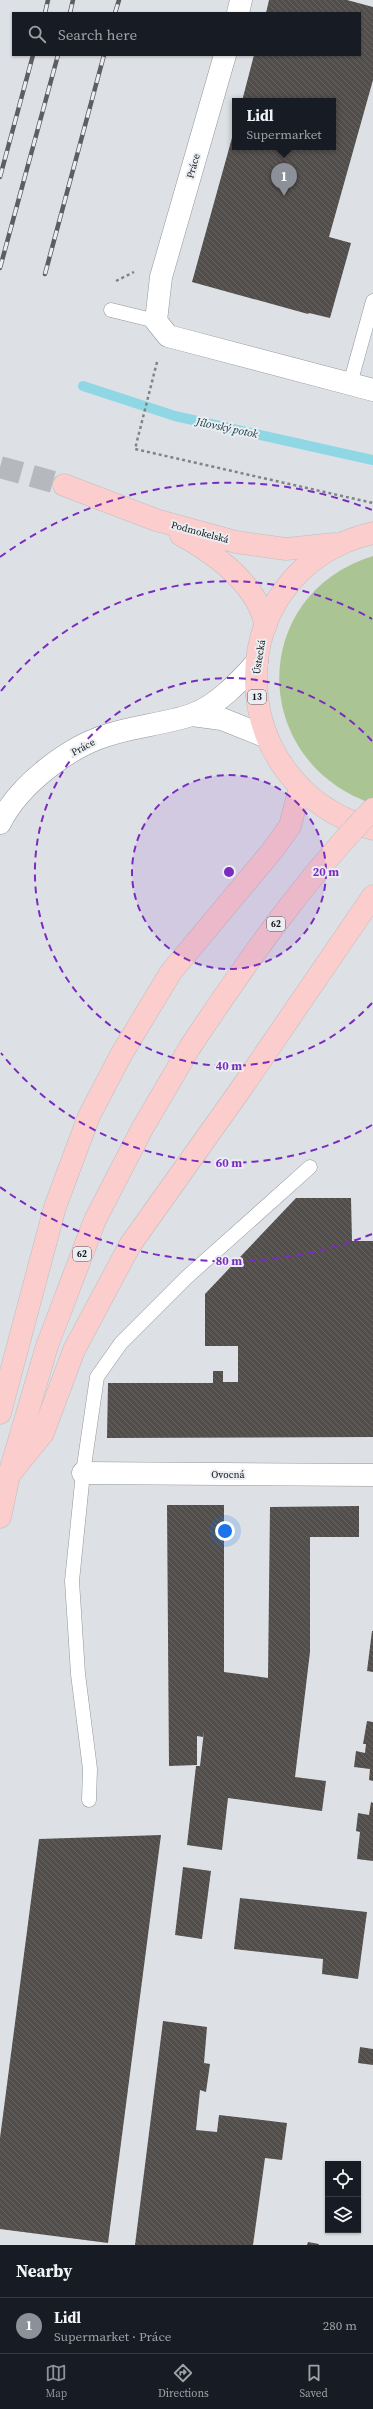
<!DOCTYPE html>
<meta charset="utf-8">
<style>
:root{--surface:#171b24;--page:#242831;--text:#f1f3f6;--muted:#9ea1a6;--line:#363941;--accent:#8c9099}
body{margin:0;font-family:"Source Serif 4",serif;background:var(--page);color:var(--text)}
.controls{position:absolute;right:12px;bottom:12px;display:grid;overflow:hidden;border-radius:0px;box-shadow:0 1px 3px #0004}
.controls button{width:36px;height:36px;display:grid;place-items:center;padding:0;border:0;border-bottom:1px solid var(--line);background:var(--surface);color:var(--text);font:20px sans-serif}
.you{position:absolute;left:225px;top:1531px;width:14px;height:14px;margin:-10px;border:3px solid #fff;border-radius:50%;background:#1a73e8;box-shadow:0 0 0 6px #1a73e833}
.badge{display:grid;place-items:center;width:26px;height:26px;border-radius:50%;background:var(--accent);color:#fff;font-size:13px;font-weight:700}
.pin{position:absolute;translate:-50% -33px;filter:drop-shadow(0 1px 2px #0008)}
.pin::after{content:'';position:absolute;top:21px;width:14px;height:12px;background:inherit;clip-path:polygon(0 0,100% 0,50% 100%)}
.popup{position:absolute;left:232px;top:98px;width:104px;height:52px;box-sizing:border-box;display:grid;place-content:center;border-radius:0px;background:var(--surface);filter:drop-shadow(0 1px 3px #0005);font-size:13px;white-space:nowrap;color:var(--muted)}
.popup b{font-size:15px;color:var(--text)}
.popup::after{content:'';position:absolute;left:50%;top:100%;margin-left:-8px;border:8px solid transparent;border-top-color:var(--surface)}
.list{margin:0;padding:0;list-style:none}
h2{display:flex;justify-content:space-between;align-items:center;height:52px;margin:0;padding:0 16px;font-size:17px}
h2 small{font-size:13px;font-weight:400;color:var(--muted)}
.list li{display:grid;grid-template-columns:26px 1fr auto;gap:12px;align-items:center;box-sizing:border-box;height:56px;padding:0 16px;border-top:1px solid var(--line)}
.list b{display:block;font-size:15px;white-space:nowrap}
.list p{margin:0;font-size:13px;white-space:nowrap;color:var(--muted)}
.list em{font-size:13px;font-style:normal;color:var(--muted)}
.icon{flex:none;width:22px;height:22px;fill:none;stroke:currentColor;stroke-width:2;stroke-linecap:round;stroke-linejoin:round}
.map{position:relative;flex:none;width:373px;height:2245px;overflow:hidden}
.search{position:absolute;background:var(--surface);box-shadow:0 1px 3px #0004;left:12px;right:12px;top:12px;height:44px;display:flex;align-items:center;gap:10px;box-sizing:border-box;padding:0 14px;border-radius:0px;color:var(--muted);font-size:15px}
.sheet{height:108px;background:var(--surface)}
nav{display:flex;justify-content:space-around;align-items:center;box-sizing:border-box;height:56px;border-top:1px solid var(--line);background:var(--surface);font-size:11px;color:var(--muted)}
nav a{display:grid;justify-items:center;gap:2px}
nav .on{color:var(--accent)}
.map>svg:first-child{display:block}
.grass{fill:#abc493}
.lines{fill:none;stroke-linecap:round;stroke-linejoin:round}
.stream{stroke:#8fd7e5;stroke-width:10}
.building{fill:url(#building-back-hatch)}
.primary-tunnel{stroke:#b5b8bc;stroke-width:22;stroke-dasharray:22 11;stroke-linecap:butt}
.service-casing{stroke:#92969a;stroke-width:15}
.minor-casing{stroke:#92969a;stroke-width:23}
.primary-casing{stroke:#bdbebe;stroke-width:23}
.path{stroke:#818487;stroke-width:2.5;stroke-dasharray:3 3;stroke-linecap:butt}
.service{stroke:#fff;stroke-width:14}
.minor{stroke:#fff;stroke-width:22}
.primary{stroke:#fccdcd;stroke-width:22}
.rail-casing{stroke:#5c5e61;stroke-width:4.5}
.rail{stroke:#eaeef2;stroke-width:3;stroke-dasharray:9;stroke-linecap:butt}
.primary-bridge-casing{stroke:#bdbebe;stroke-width:23;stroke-linecap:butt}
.primary-bridge{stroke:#fccdcd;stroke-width:22}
.ring{fill:none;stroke:#7b2cbf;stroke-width:2;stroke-dasharray:7 5}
.labels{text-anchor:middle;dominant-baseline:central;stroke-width:4;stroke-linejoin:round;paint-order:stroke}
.shield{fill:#eaeef2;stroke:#555759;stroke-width:1}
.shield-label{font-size:9px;font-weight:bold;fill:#151618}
.street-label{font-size:10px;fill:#151618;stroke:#eaeef2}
.water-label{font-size:11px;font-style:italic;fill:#0e3238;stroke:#eaeef2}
.centre{fill:#7b2cbf;stroke:#eaeef2;stroke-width:2}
.ring-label{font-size:12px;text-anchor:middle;font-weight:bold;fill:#7b2cbf;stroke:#eaeef2;stroke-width:4;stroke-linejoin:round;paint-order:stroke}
</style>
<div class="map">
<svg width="373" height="2245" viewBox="0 0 373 2245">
<defs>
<pattern id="building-back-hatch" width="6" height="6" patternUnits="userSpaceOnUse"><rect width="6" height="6" fill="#514e4b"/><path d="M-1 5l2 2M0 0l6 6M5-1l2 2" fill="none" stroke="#666361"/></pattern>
</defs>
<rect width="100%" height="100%" fill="#dde1e5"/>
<path class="grass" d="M373,556v248c-124,-42 -126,-209 0,-248z"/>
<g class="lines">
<polyline class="stream" points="83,386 175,416 373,460"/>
</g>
<g class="building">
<polygon points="269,0 347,0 373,7 373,80 329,237 351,243 330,318 309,313 308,314 192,282 235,127 235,147 333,147 333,101 242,101 254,55 360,55 360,13 266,13"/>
<polygon points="296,1198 351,1198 352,1241 373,1241 373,1437 107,1438 108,1383 213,1383 213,1371 223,1371 223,1382 238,1382 238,1346 205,1346 205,1294"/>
<polygon points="167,1505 224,1505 224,1672 268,1678 270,1507 359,1506 359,1537 310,1537 310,1652 295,1777 326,1781 322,1811 228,1798 222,1850 187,1845 196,1766 200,1766 204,1731 203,1737 197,1736 197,1765 169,1766"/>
<polygon points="372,1631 373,1631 373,1672 367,1671"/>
<polygon points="367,1721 373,1722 373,1781 369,1780 370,1769 354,1767 356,1751 365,1753 366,1744 363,1744"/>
<polygon points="371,1802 373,1803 373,1861 357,1859 360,1832 356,1831 358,1813 369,1815"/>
<polygon points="161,1835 108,2243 0,2229 0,2138 39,1839"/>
<polygon points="183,1867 211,1871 202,1939 175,1935"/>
<polygon points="240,1898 367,1912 358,1979 322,1974 323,1959 234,1949"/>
<polygon points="163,2021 207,2027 204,2063 210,2064 206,2092 200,2090 196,2130 217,2132 219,2115 287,2123 282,2160 265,2158 253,2245 135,2245"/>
<polygon points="360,2047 373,2049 373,2065 358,2063"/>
<polygon points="308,2242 319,2244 319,2245 307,2245"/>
</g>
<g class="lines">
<polyline class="primary-tunnel" points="0,467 64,485"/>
<g class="service-casing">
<g id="service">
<polyline points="111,310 156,321"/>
<polyline points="350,384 373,301"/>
<polyline points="89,1800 90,1769 78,1674 72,1581 83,1473 97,1377 121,1343 187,1277 310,1167"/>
</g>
</g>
<g class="minor-casing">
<g id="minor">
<polyline points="238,13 241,0"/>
<polyline points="225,55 161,277 156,321 168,336 373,390"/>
<polyline points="192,715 222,719 267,737"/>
<path d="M0,823c19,-38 68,-76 108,-88 27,-9 57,-11 83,-20 26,-9 48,-33 66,-53"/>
<polyline points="83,1473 373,1475"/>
</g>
</g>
<g class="primary-casing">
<g id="primary">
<polyline points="64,485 156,520 236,542 286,549 335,544"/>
<path d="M373,533c-157,37 -155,253 0,296"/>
<path d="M181,535c27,15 56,35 73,62 6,8 9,19 12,28"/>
<polyline points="0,1413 55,1207 89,1116 122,1053 171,972 272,851 290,826 300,788"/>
<polyline points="9,1475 43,1433 74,1350 130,1245 243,1086 373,896"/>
<polyline points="0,1517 9,1475 47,1346 95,1220 142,1129 190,1047"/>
</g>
</g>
<g class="path">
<polyline points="116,281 134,272"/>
<polyline points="157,362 135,449 373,503"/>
</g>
<use href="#service" class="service"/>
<use href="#minor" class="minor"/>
<use href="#primary" class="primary"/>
<g class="rail-casing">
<g id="rail">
<polyline points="45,13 48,0"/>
<polyline points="70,13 73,0"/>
<polyline points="115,13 119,0"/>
<polyline points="0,177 33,55"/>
<polyline points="0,268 58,55"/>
<polyline points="45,274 104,55"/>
</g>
</g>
<use href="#rail" class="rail"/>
<g class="primary-bridge-casing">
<path id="primary-bridge" d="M190,1047c56,-84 113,-166 183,-238"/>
</g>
<use href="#primary-bridge" class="primary-bridge"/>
</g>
<circle cx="229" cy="872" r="97" fill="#7b2cbf" fill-opacity=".12"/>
<g class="ring">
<circle cx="229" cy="872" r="97"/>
<path d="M372 1003A194 194 0 1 1 372 741"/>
<path d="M372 1125A291 291 0 0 1 1 1053M1 691A291 291 0 0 1 372 619"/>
<path d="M372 1234A389 389 0 0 1 0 1187M0 557A389 389 0 0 1 372 510"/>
</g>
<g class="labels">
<g class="shield">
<rect x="248" y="690" width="18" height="14" rx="3"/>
<rect x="267" y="917" width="18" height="14" rx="3"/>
<rect x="73" y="1247" width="18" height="14" rx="3"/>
</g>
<g class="shield-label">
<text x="257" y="697">13</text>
<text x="276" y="924">62</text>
<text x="82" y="1254">62</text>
</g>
<g class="street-label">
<text transform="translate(193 166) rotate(-74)">Práce</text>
<text transform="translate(200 532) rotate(15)">Podmokelská</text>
<text transform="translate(259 657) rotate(-81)">Ústecká</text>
<text transform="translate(83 747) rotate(-28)">Práce</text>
<text x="228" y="1474">Ovocná</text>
</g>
<g class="water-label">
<text transform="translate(227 428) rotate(12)">Jílovský potok</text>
</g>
</g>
<circle cx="229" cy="872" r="6" class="centre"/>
<g class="ring-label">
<text x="326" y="876">20 m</text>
<text x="229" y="1070">40 m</text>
<text x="229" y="1167">60 m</text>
<text x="229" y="1265">80 m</text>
</g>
</svg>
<div class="controls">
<button><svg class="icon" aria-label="locate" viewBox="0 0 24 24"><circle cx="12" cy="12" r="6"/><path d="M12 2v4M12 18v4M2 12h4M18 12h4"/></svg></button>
<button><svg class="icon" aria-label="layers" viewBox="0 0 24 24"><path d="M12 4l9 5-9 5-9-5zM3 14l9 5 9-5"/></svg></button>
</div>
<div class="you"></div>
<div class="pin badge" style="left:284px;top:196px">1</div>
<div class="popup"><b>Lidl</b>Supermarket</div>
<div class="search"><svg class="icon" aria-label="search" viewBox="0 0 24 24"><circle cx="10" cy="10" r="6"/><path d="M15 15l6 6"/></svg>Search here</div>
</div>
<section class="sheet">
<h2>Nearby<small></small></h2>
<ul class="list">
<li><span class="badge">1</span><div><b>Lidl</b><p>Supermarket · Práce</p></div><em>280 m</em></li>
</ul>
</section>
<nav>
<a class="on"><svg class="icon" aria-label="map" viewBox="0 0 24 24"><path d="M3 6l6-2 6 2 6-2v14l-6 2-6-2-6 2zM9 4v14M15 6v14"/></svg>Map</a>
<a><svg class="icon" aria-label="directions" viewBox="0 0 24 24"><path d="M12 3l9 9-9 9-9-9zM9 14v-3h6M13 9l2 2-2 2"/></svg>Directions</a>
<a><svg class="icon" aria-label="saved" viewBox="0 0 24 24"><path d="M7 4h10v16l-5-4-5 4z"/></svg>Saved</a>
</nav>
